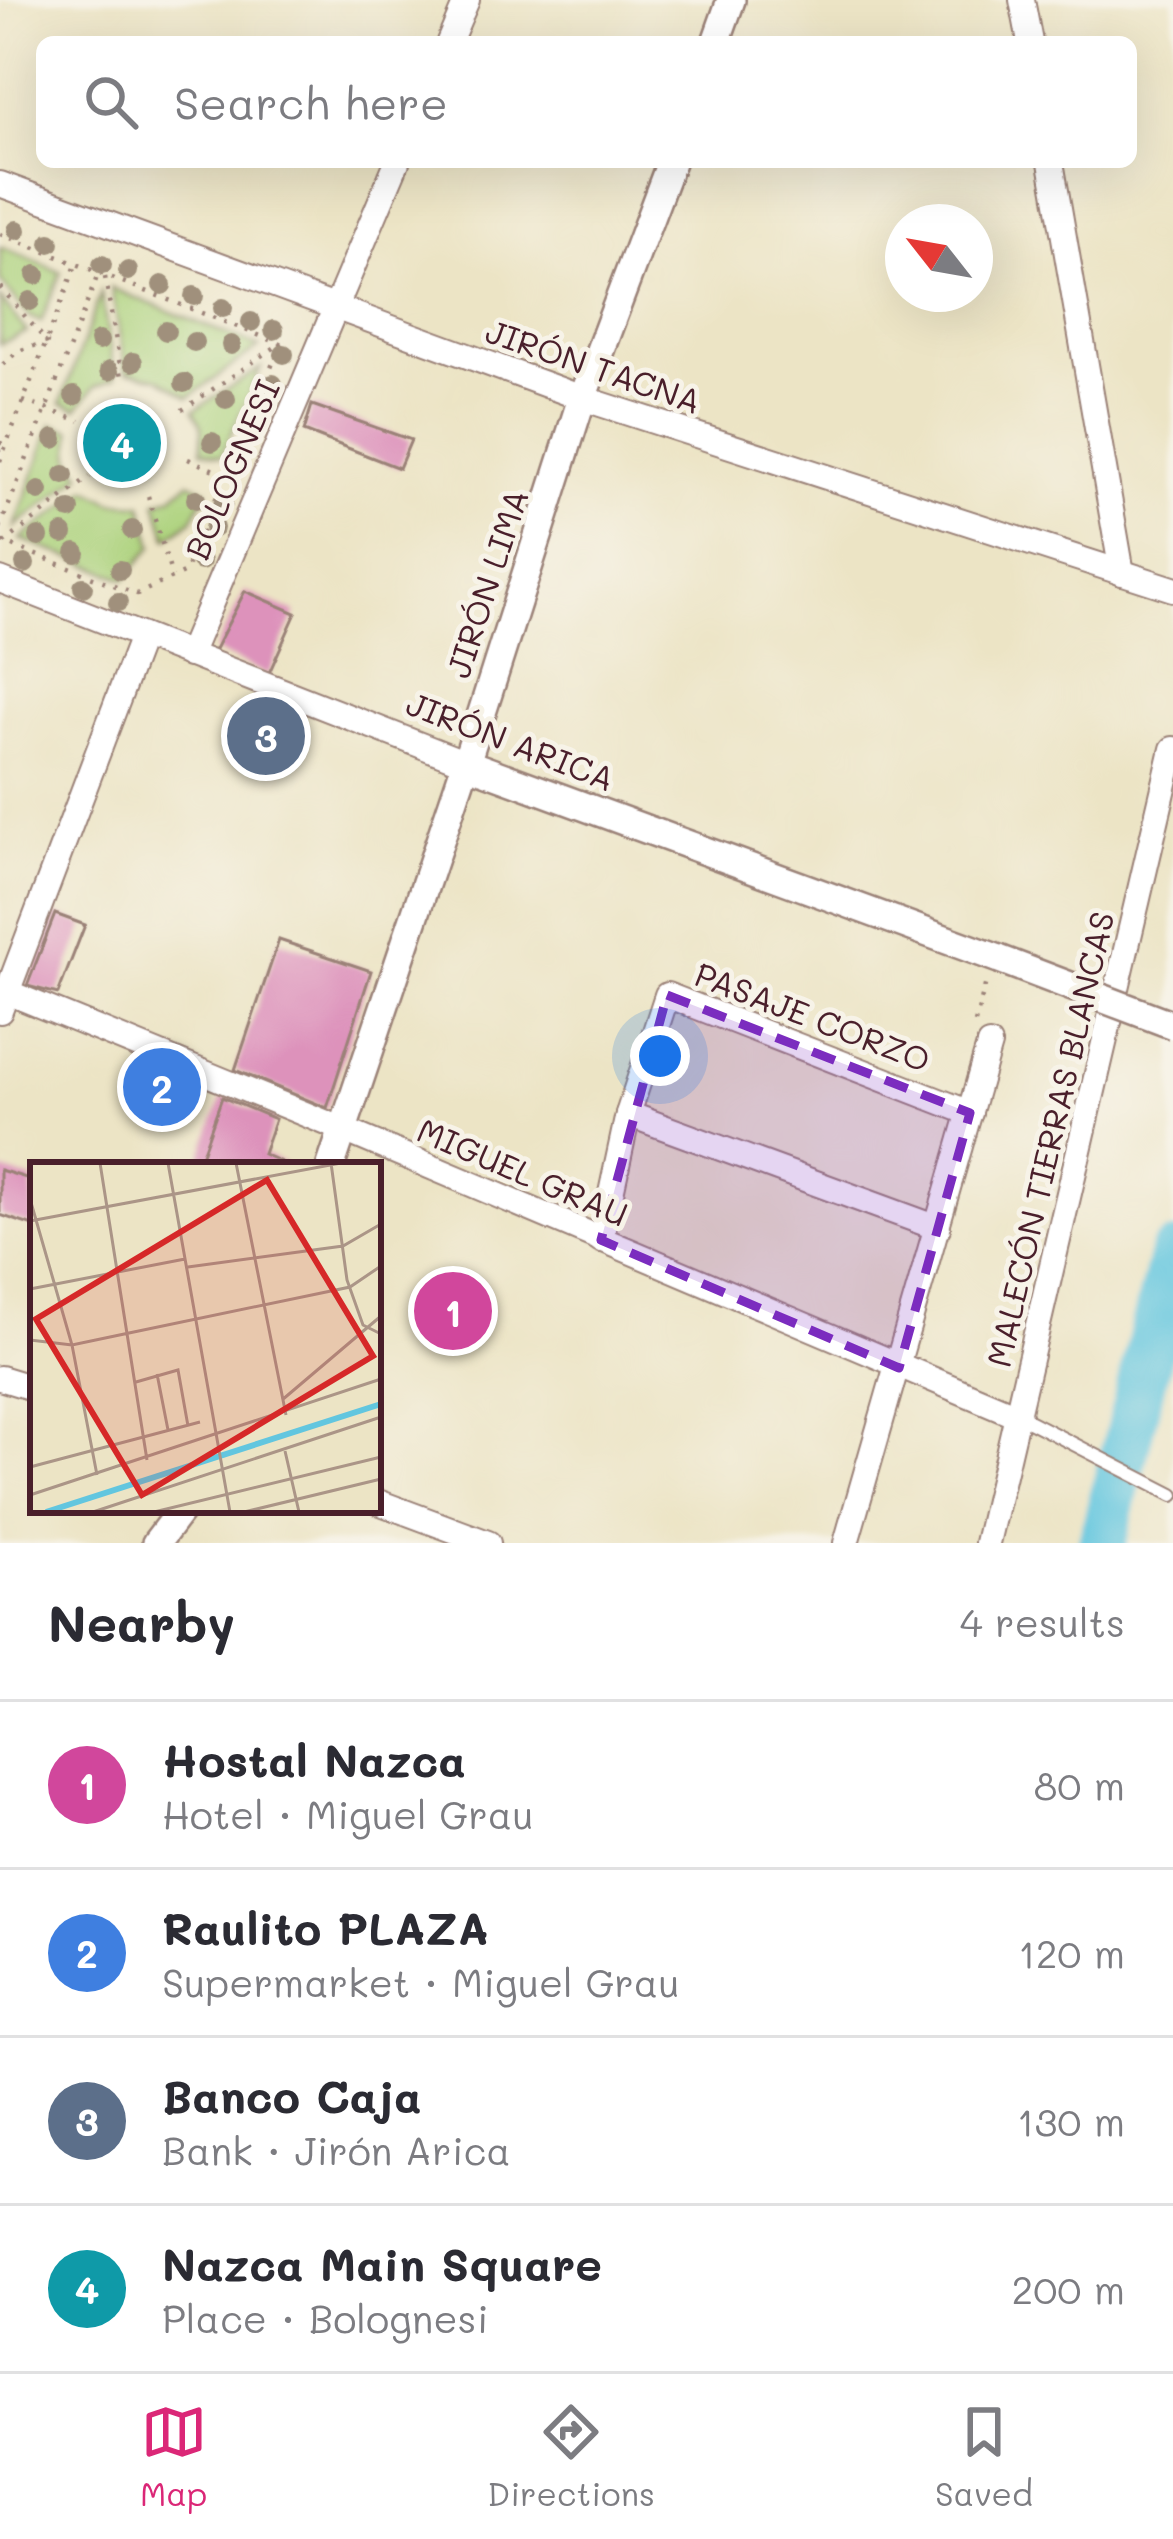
<!DOCTYPE html>
<meta charset="utf-8">
<style>
:root{--surface:#fff;--page:#f2f2f3;--text:#2b2b33;--muted:#7c7c81;--line:#e1e1e2;--accent:#db2777}
body{margin:0;font-family:Mali,sans-serif;background:var(--page);color:var(--text)}
.compass{position:absolute;left:885px;top:204px;width:108px;height:108px;border-radius:50%;background:var(--surface);box-shadow:0 12px 48px #0002;rotate:301deg}
.you{position:absolute;left:660px;top:1056px;width:42px;height:42px;margin:-30px;border:9px solid #fff;border-radius:50%;background:#1a73e8;box-shadow:0 0 0 18px #1a73e833}
.badge{display:grid;place-items:center;width:78px;height:78px;border-radius:50%;background:var(--accent);color:#fff;font-size:39px;font-weight:700}
.pin{position:absolute;translate:-50% -50%;border:6px solid #fff;box-shadow:0 3px 12px #0006}
.list{margin:0;padding:0;list-style:none}
h2{display:flex;justify-content:space-between;align-items:center;height:156px;margin:0;padding:0 48px;font-size:51px}
h2 small{font-size:39px;font-weight:400;color:var(--muted)}
.list li{display:grid;grid-template-columns:78px 1fr auto;gap:36px;align-items:center;box-sizing:border-box;height:168px;padding:0 48px;border-top:3px solid var(--line)}
.list b{display:block;font-size:45px;white-space:nowrap}
.list p{margin:0;font-size:39px;white-space:nowrap;color:var(--muted)}
.list em{font-size:39px;font-style:normal;color:var(--muted)}
.icon{flex:none;width:66px;height:66px;fill:none;stroke:currentColor;stroke-width:2;stroke-linecap:round;stroke-linejoin:round}
.map{position:relative;flex:none;width:1173px;height:1543px;overflow:hidden}
.search{position:absolute;background:var(--surface);box-shadow:0 12px 48px #0002;left:36px;right:36px;top:36px;height:132px;display:flex;align-items:center;gap:30px;box-sizing:border-box;padding:0 42px;border-radius:18px;color:var(--muted);font-size:45px}
.sheet{height:828px;background:var(--surface)}
nav{display:flex;justify-content:space-around;align-items:center;box-sizing:border-box;height:168px;border-top:3px solid var(--line);background:var(--surface);font-size:33px;color:var(--muted)}
nav a{display:grid;justify-items:center;gap:6px}
nav .on{color:var(--accent)}
.map>svg:first-child{display:block}
.green{fill:#acd27c;stroke:#7b7854;stroke-width:3;fill-rule:evenodd}
.water{fill:#62c6df;stroke:#567285;stroke-width:3}
.lines{fill:none;stroke-linecap:round;stroke-linejoin:round}
.river{stroke:#62c6df;stroke-width:48}
.building{fill:#dd92bb}
.service-casing{stroke:#9b8278;stroke-width:16}
.minor-casing{stroke:#9b8278;stroke-width:28}
.tertiary-casing{stroke:#9b8278;stroke-width:32}
.path{stroke:#9b8278;stroke-width:4.5;stroke-dasharray:3 9;stroke-linecap:butt}
.service{stroke:#fff;stroke-width:12}
.minor{stroke:#fff;stroke-width:24}
.tertiary{stroke:#fff;stroke-width:27}
.tertiary-bridge-casing{stroke:#9b8278;stroke-width:32;stroke-linecap:butt}
.tertiary-bridge{stroke:#fff;stroke-width:27}
.tree{fill:#a0907b}
.marked{fill:#7b2cbf;fill-opacity:0.2;stroke:#7b2cbf;stroke-width:9;stroke-dasharray:24 15;stroke-linejoin:round}
.labels{text-anchor:middle;dominant-baseline:central;stroke-width:10;stroke-linejoin:round;paint-order:stroke}
.street-label{font-size:33px;fill:#4a1f2b;stroke:#f7f3e8}
.inset-river{fill:none;stroke:#62c6df;stroke-width:6}
.inset-road{fill:none;stroke:#ab9587;stroke-width:3}
.view{fill:#d62828;fill-opacity:0.15;stroke:#d62828;stroke-width:6}
.inset-edge{fill:none;stroke:#4a1f2b;stroke-width:6}
</style>
<div class="map">
<svg width="1173" height="1543" viewBox="0 0 1173 1543">
<rect width="100%" height="100%" fill="#f7f3e8"/>
<filter id="ink" filterUnits="userSpaceOnUse"><feTurbulence type="fractalNoise" baseFrequency=".00833" numOctaves="2"/><feDisplacementMap in="SourceGraphic" scale="24" xChannelSelector="R" yChannelSelector="G"/><feConvolveMatrix kernelMatrix="1 2 1 2 8 2 1 2 1" color-interpolation-filters="sRGB"/></filter>
<filter id="wash" filterUnits="userSpaceOnUse"><feTurbulence type="fractalNoise" baseFrequency=".004" numOctaves="4" result="noise"/><feDisplacementMap in="SourceGraphic" scale="48" xChannelSelector="R" yChannelSelector="G"/><feGaussianBlur stdDeviation="2.7" result="paint"/><feColorMatrix in="noise" values="0 0 0 0 0 0 0 0 0 0 0 0 0 0 0 0 0 1.4 0 .05"/><feComposite in="paint" operator="in"/></filter>
<g filter="url(#wash)">
<rect width="100%" height="100%" fill="#ece4c5"/>
<g class="green">
<polygon points="0,247 61,272 41,322 30,317 0,281"/>
<polygon points="111,288 259,347 189,397 159,378 126,371"/>
<polygon points="101,293 115,378 95,387 77,409 61,403"/>
<polygon points="0,298 27,332 0,344"/>
<polygon points="261,368 221,456 202,450 202,426 194,410"/>
<path d="M137,410c21,4 29,18 28,38l-12,18 -20,6 -20,-9c-12,-17 -11,-32 4,-48zM134,425l14,5 5,14 -33,3 2,-14z"/>
<polygon points="52,424 72,431 71,457 82,475 15,527"/>
<polygon points="189,482 207,491 192,520 168,538 156,502 173,496"/>
<polygon points="88,489 113,502 142,504 153,546 125,579 21,539"/>
</g>
<circle class="water" cx="136" cy="442" r="17"/>
<g class="lines">
<polyline class="river" points="1102,1543 1173,1254"/>
</g>
<g id="blocks">
<g class="building">
<polygon points="312,405 411,440 399,468 304,431"/>
<polygon points="245,591 296,613 268,675 214,651"/>
<polygon points="55,914 85,925 58,994 27,986"/>
<polygon points="279,940 371,971 327,1108 235,1070"/>
<polygon points="222,1097 275,1119 263,1154 288,1165 198,1165"/>
<polygon points="0,1170 33,1180 33,1226 0,1215"/>
</g>
</g>
</g>
<g filter="url(#ink)">
<use href="#blocks" fill-opacity="0" stroke="#9b8278" stroke-width="3"/>
<g class="lines">
<g class="service-casing">
<polyline id="service" points="1019,1416 1173,1495"/>
</g>
<g class="minor-casing">
<g id="minor">
<polyline points="1022,0 1030,42"/>
<polyline points="449,42 467,0"/>
<polyline points="1051,162 1122,573"/>
<polyline points="0,184 582,398 1173,589"/>
<polyline points="0,580 466,763"/>
<polyline points="189,655 397,162"/>
<polyline points="0,989 344,1130 1019,1416"/>
<polyline points="0,1011 142,636"/>
<polyline points="628,1114 938,1228"/>
<polyline points="601,1240 628,1114 667,995 970,1113"/>
<polyline points="0,1378 33,1388"/>
<polyline points="378,1502 488,1543"/>
<polyline points="846,1543 989,1045"/>
<polyline points="987,1543 1173,749"/>
</g>
</g>
<g class="tertiary-casing">
<g id="tertiary">
<polyline points="716,42 731,0"/>
<polyline points="466,763 999,959"/>
<polyline points="331,1165 466,763 582,398 671,162"/>
<polyline points="156,1543 181,1510"/>
</g>
</g>
<g class="path">
<polyline points="0,234 281,344 185,572 137,594 0,541"/>
<polyline points="105,277 123,383"/>
<polyline points="0,287 47,342 18,351 0,367"/>
<polyline points="23,401 80,421"/>
<polyline points="182,410 277,346"/>
<polyline points="0,442 5,448 0,449"/>
<polyline points="188,459 226,475"/>
<polyline points="0,461 76,265"/>
<polyline points="148,496 172,577"/>
<polyline points="0,528 99,272"/>
<polyline points="4,543 90,477"/>
<polyline points="975,1023 986,982"/>
</g>
<use href="#service" class="service"/>
<use href="#minor" class="minor"/>
<use href="#tertiary" class="tertiary"/>
<g class="tertiary-bridge-casing">
<polyline id="tertiary-bridge" points="999,959 1173,1025"/>
</g>
<use href="#tertiary-bridge" class="tertiary-bridge"/>
</g>
<g class="tree">
<circle cx="17" cy="230" r="10"/>
<circle cx="50" cy="243" r="10"/>
<circle cx="102" cy="265" r="10"/>
<circle cx="128" cy="271" r="10"/>
<circle cx="36" cy="275" r="10"/>
<circle cx="162" cy="285" r="10"/>
<circle cx="194" cy="296" r="10"/>
<circle cx="30" cy="301" r="10"/>
<circle cx="223" cy="308" r="10"/>
<circle cx="251" cy="322" r="10"/>
<circle cx="274" cy="330" r="10"/>
<circle cx="166" cy="331" r="10"/>
<circle cx="99" cy="341" r="10"/>
<circle cx="194" cy="342" r="10"/>
<circle cx="231" cy="345" r="10"/>
<circle cx="284" cy="354" r="10"/>
<circle cx="133" cy="362" r="10"/>
<circle cx="109" cy="371" r="10"/>
<circle cx="184" cy="383" r="10"/>
<circle cx="273" cy="384" r="10"/>
<circle cx="74" cy="396" r="10"/>
<circle cx="226" cy="399" r="10"/>
<circle cx="260" cy="410" r="10"/>
<circle cx="250" cy="435" r="10"/>
<circle cx="54" cy="439" r="10"/>
<circle cx="212" cy="442" r="10"/>
<circle cx="236" cy="469" r="10"/>
<circle cx="64" cy="475" r="10"/>
<circle cx="39" cy="491" r="10"/>
<circle cx="196" cy="499" r="10"/>
<circle cx="223" cy="503" r="10"/>
<circle cx="70" cy="510" r="10"/>
<circle cx="214" cy="528" r="10"/>
<circle cx="132" cy="530" r="10"/>
<circle cx="63" cy="534" r="10"/>
<circle cx="39" cy="537" r="10"/>
<circle cx="76" cy="553" r="10"/>
<circle cx="201" cy="561" r="10"/>
<circle cx="25" cy="564" r="10"/>
<circle cx="120" cy="570" r="10"/>
<circle cx="83" cy="587" r="10"/>
<circle cx="118" cy="602" r="10"/>
</g>
</g>
<path class="marked" d="M667,995l303,118 -71,255 -298,-128z"/>
<g class="labels">
<g class="street-label">
<text transform="translate(594 365) rotate(19)">JIRÓN TACNA</text>
<text transform="translate(231 469) rotate(-67)">BOLOGNESI</text>
<text transform="translate(486 583) rotate(-72)">JIRÓN LIMA</text>
<text transform="translate(511 740) rotate(21)">JIRÓN ARICA</text>
<text transform="translate(813 1016) rotate(21)">PASAJE CORZO</text>
<text transform="translate(1049 1139) rotate(-77)">MALECÓN TIERRAS BLANCAS</text>
<text transform="translate(523 1171) rotate(23)">MIGUEL GRAU</text>
</g>
</g>
<g transform="translate(30 1162)">
<rect width="351" height="351" fill="#ece4c5"/>
<path class="inset-river" d="M16,350l335,-108"/>
<path class="inset-road" d="M70,1l47,297M138,1l62,349M206,1l50,252M301,1l16,117 16,45 18,9M0,37l42,146 25,130M0,59l311,-58M158,105l155,-21 38,-22M0,127l155,-30M0,178l42,5 57,-12 221,-46 31,-21M127,212l11,56M106,220l42,-12 10,56M252,238l99,-84M255,289l14,61M0,305l170,-45M0,333l351,-116M63,350l288,-95M124,350l227,-55M214,350l137,-33"/>
<path class="view" d="M237,18l106,176 -231,139 -106,-176z"/>
<rect width="351" height="351" class="inset-edge"/>
</g>
</svg>
<svg class="compass" viewBox="-18 -18 36 36"><path d="M0-13l5 13h-10z" fill="#e53935"/><path d="M0 13l5-13h-10z" fill="#7c7c81"/></svg>
<div class="you"></div>
<div class="pin badge" style="left:453px;top:1311px;background:#d1479c">1</div>
<div class="pin badge" style="left:162px;top:1087px;background:#3f7fe0">2</div>
<div class="pin badge" style="left:266px;top:736px;background:#5c6f8a">3</div>
<div class="pin badge" style="left:122px;top:443px;background:#0f9aa8">4</div>
<div class="search"><svg class="icon" aria-label="search" viewBox="0 0 24 24"><circle cx="10" cy="10" r="6"/><path d="M15 15l6 6"/></svg>Search here</div>
</div>
<section class="sheet">
<h2>Nearby<small>4 results</small></h2>
<ul class="list">
<li><span class="badge" style="background:#d1479c">1</span><div><b>Hostal Nazca</b><p>Hotel · Miguel Grau</p></div><em>80 m</em></li>
<li><span class="badge" style="background:#3f7fe0">2</span><div><b>Raulito PLAZA</b><p>Supermarket · Miguel Grau</p></div><em>120 m</em></li>
<li><span class="badge" style="background:#5c6f8a">3</span><div><b>Banco Caja</b><p>Bank · Jirón Arica</p></div><em>130 m</em></li>
<li><span class="badge" style="background:#0f9aa8">4</span><div><b>Nazca Main Square</b><p>Place · Bolognesi</p></div><em>200 m</em></li>
</ul>
</section>
<nav>
<a class="on"><svg class="icon" aria-label="map" viewBox="0 0 24 24"><path d="M3 6l6-2 6 2 6-2v14l-6 2-6-2-6 2zM9 4v14M15 6v14"/></svg>Map</a>
<a><svg class="icon" aria-label="directions" viewBox="0 0 24 24"><path d="M12 3l9 9-9 9-9-9zM9 14v-3h6M13 9l2 2-2 2"/></svg>Directions</a>
<a><svg class="icon" aria-label="saved" viewBox="0 0 24 24"><path d="M7 4h10v16l-5-4-5 4z"/></svg>Saved</a>
</nav>
